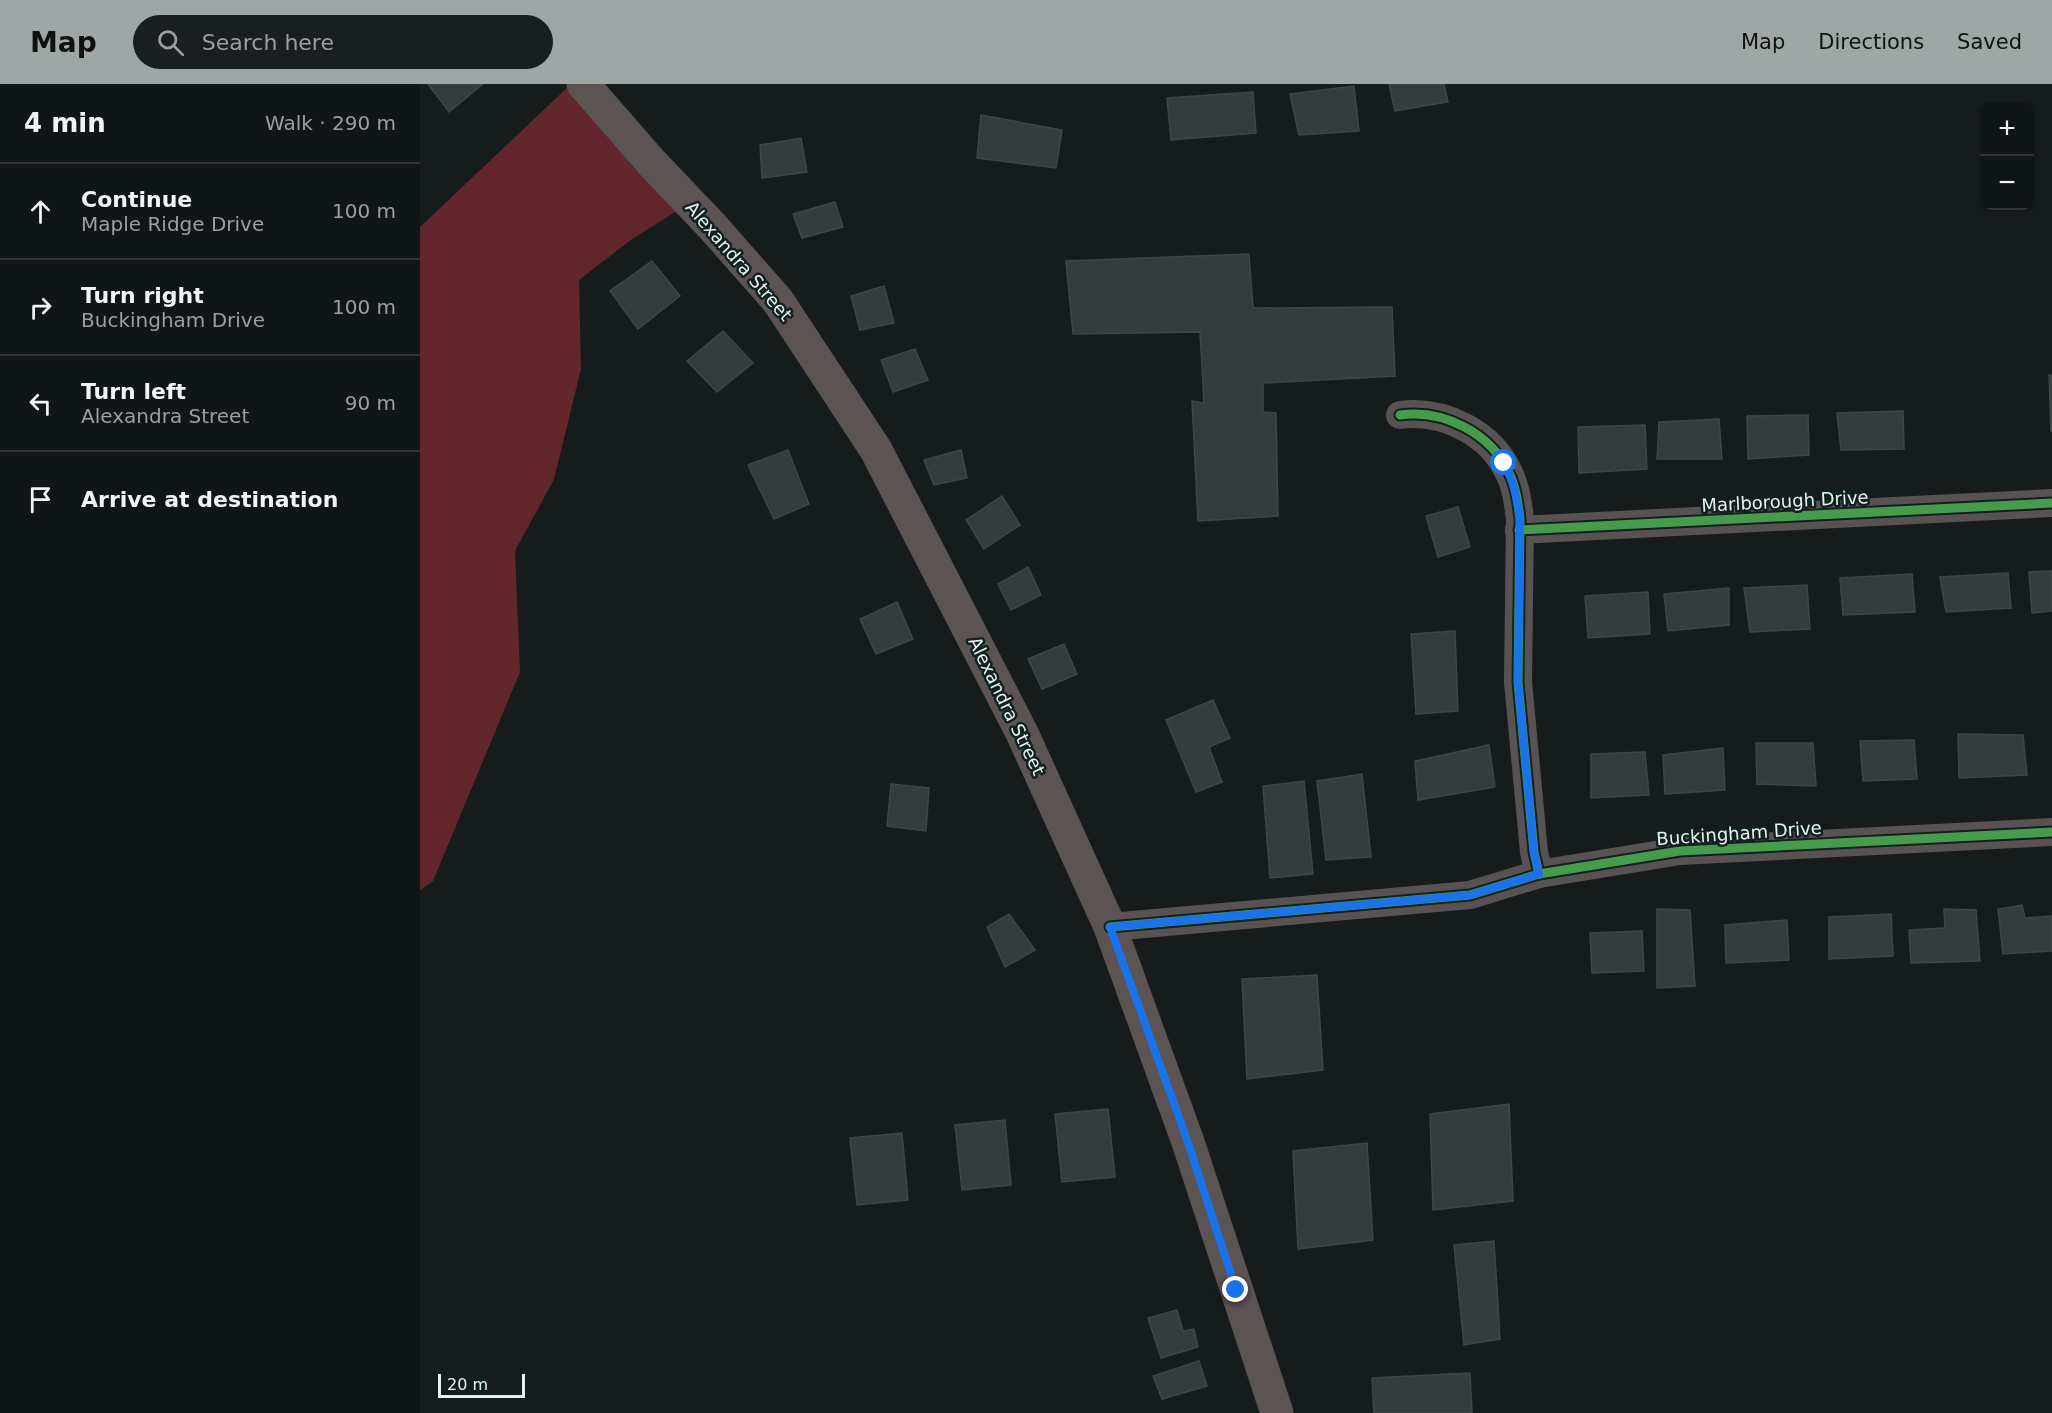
<!DOCTYPE html>
<meta charset="utf-8">
<style>
:root{--surface:#101515;--page:#191e1e;--text:#f1f3f6;--muted:#9c9fa0;--line:#303434;--accent:#9ea6a6}
body{margin:0;font-family:"DejaVu Sans",sans-serif;background:var(--page);color:var(--text)}
.controls{position:absolute;right:18px;top:18px;display:grid;overflow:hidden;border-radius:12px;box-shadow:0 2px 4px #0004}
.controls button{width:54px;height:54px;display:grid;place-items:center;padding:0;border:0;border-bottom:2px solid var(--line);background:var(--surface);color:var(--text);font:30px sans-serif}
.scale{position:absolute;left:18px;bottom:15px;width:87px;box-sizing:border-box;padding-left:6px;border:3px solid #e8f1f1;border-top:0;font-size:16px;line-height:21px;white-space:nowrap;color:#e8f1f1;-webkit-text-stroke:4px #122020;paint-order:stroke}
.stop{position:absolute;width:18px;height:18px;margin:-14px;border:4px solid #1a73e8;border-radius:50%;background:#fff}
.stop.end{background:#1a73e8;border-color:#fff;box-shadow:0 2px 6px #0008}
.list{margin:0;padding:0;list-style:none}
h2{display:flex;justify-content:space-between;align-items:center;height:78px;margin:0;padding:0 24px;font-size:26px}
h2 small{font-size:20px;font-weight:400;color:var(--muted)}
.list li{display:grid;grid-template-columns:39px 1fr auto;gap:18px;align-items:center;box-sizing:border-box;height:96px;padding:0 24px;border-top:2px solid var(--line)}
.list b{display:block;font-size:22px;white-space:nowrap}
.list p{margin:0;font-size:20px;white-space:nowrap;color:var(--muted)}
.list em{font-size:20px;font-style:normal;color:var(--muted)}
.icon{flex:none;width:33px;height:33px;fill:none;stroke:currentColor;stroke-width:2;stroke-linecap:round;stroke-linejoin:round}
.map{position:relative;flex:none;width:1632px;height:1329px;overflow:hidden}
header{display:flex;align-items:center;gap:36px;box-sizing:border-box;height:84px;padding:0 30px;background:var(--accent);color:#111}
header strong{font-size:28px}
nav{display:flex;gap:33px;margin-inline-start:auto;font-size:21px}
.search{width:420px;height:54px;background:var(--page);display:flex;align-items:center;gap:15px;box-sizing:border-box;padding:0 21px;border-radius:33px;color:var(--muted);font-size:22px}
main{display:flex}
aside{flex:1;background:var(--surface)}
.map>svg:first-child{display:block}
.green{fill:#61272c}
.building{fill:#363c3c;stroke:#404646;stroke-width:1.5}
.lines{fill:none;stroke-linecap:round;stroke-linejoin:round}
.minor{stroke:#595252;stroke-width:28}
.secondary{stroke:#5c5353;stroke-width:33}
.cycleway-casing{stroke:#122020;stroke-width:13}
.cycleway{stroke:#469c4c;stroke-width:9}
.route{stroke:#1a73e8;stroke-width:8}
.labels{text-anchor:middle;dominant-baseline:central;stroke-width:5;stroke-linejoin:round;paint-order:stroke}
.street-label{font-size:18px;fill:#e8f1f1;stroke:#122020}
</style>
<header>
<strong>Map</strong>
<div class="search"><svg class="icon" aria-label="search" viewBox="0 0 24 24"><circle cx="10" cy="10" r="6"/><path d="M15 15l6 6"/></svg>Search here</div>
<nav><a>Map</a><a>Directions</a><a>Saved</a></nav>
</header>
<main>
<aside>
<h2>4 min<small>Walk · 290 m</small></h2>
<ul class="list">
<li><svg class="icon" aria-label="ahead" viewBox="0 0 24 24"><path d="M12 20V5M6 11l6-6 6 6"/></svg><div><b>Continue</b><p>Maple Ridge Drive</p></div><em>100 m</em></li>
<li><svg class="icon" aria-label="right" viewBox="0 0 24 24"><path d="M7 20v-9h11M14 6l5 5-5 5"/></svg><div><b>Turn right</b><p>Buckingham Drive</p></div><em>100 m</em></li>
<li><svg class="icon" aria-label="left" viewBox="0 0 24 24"><path d="M17 20v-9H6M10 6l-5 5 5 5"/></svg><div><b>Turn left</b><p>Alexandra Street</p></div><em>90 m</em></li>
<li><svg class="icon" aria-label="arrive" viewBox="0 0 24 24"><path d="M6 21V4h12l-3 4 3 4H6"/></svg><div><b>Arrive at destination</b></div></li>
</ul>
</aside>
<div class="map">
<svg width="1632" height="1329" viewBox="0 0 1632 1329">
<rect width="100%" height="100%" fill="#161c1c"/>
<polygon class="green" points="151,0 273,117 212,155 159,196 161,285 134,395 95,467 100,588 13,797 0,806 0,143"/>
<g class="building">
<polygon points="8,0 63,0 29,28"/>
<polygon points="969,0 1024,0 1028,18 975,27"/>
<polygon points="934,2 939,47 879,51 870,10"/>
<polygon points="833,8 836,49 751,56 747,14"/>
<polygon points="561,31 642,46 636,84 557,74"/>
<polygon points="381,54 387,88 342,94 340,61"/>
<polygon points="415,118 423,143 382,154 373,130"/>
<polygon points="829,170 833,224 972,223 975,292 843,299 843,328 856,329 858,432 778,437 772,317 784,319 780,248 653,250 646,177"/>
<polygon points="232,177 260,212 218,245 190,207"/>
<polygon points="464,202 474,239 440,246 431,212"/>
<polygon points="303,247 333,279 297,308 267,277"/>
<polygon points="495,265 508,296 473,308 461,276"/>
<polygon points="1629,291 1632,291 1632,347 1631,347"/>
<polygon points="1483,327 1484,365 1421,366 1417,329"/>
<polygon points="1388,331 1389,371 1328,375 1327,332"/>
<polygon points="1299,335 1302,375 1237,375 1239,338"/>
<polygon points="1225,341 1227,385 1159,389 1158,343"/>
<polygon points="368,366 389,420 354,435 328,381"/>
<polygon points="541,366 547,394 514,401 504,376"/>
<polygon points="582,412 600,441 564,465 546,436"/>
<polygon points="1038,423 1050,463 1018,473 1006,432"/>
<polygon points="608,483 621,511 591,526 578,500"/>
<polygon points="1632,487 1632,527 1612,529 1609,488"/>
<polygon points="1588,489 1591,524 1526,528 1520,493"/>
<polygon points="1492,490 1495,528 1423,531 1420,494"/>
<polygon points="1387,501 1390,545 1330,548 1324,504"/>
<polygon points="1309,504 1309,541 1248,547 1244,510"/>
<polygon points="1228,508 1230,550 1168,554 1165,512"/>
<polygon points="477,518 493,555 456,570 440,535"/>
<polygon points="1035,547 1038,627 996,630 991,550"/>
<polygon points="644,560 657,590 622,605 608,575"/>
<polygon points="793,616 810,654 789,663 802,698 776,708 746,636"/>
<polygon points="1538,650 1603,651 1607,691 1539,694"/>
<polygon points="1494,656 1497,695 1443,697 1440,657"/>
<polygon points="1336,659 1393,659 1396,702 1337,700"/>
<polygon points="1069,661 1075,703 998,716 995,677"/>
<polygon points="1303,664 1305,706 1245,710 1243,671"/>
<polygon points="1225,668 1229,711 1171,714 1171,670"/>
<polygon points="942,690 951,773 906,776 897,697"/>
<polygon points="884,697 893,790 850,794 843,702"/>
<polygon points="471,700 509,704 506,747 467,742"/>
<polygon points="1602,821 1605,834 1632,832 1632,867 1583,870 1578,825"/>
<polygon points="1237,825 1270,826 1275,902 1237,904"/>
<polygon points="1524,825 1556,826 1560,877 1491,879 1489,846 1525,844"/>
<polygon points="589,830 615,866 585,883 567,843"/>
<polygon points="1471,830 1473,872 1409,875 1409,833"/>
<polygon points="1367,836 1369,876 1306,879 1305,841"/>
<polygon points="1222,847 1224,887 1172,889 1170,849"/>
<polygon points="897,891 903,986 827,995 822,895"/>
<polygon points="1089,1020 1093,1117 1013,1126 1010,1030"/>
<polygon points="688,1025 695,1093 642,1098 635,1030"/>
<polygon points="585,1036 591,1101 542,1106 535,1041"/>
<polygon points="482,1049 488,1116 437,1121 430,1054"/>
<polygon points="947,1059 953,1156 878,1165 873,1067"/>
<polygon points="1074,1157 1080,1255 1044,1261 1034,1161"/>
<polygon points="757,1226 763,1247 774,1245 778,1263 741,1274 728,1234"/>
<polygon points="779,1277 787,1302 742,1315 733,1292"/>
<polygon points="1050,1289 1052,1329 954,1329 952,1294"/>
</g>
<g class="lines">
<g class="minor">
<path d="M980,331c43,-6 91,18 109,58 7,14 9,30 11,46l-2,163 16,170 5,22"/>
<polyline points="1099,446 1632,419"/>
<polyline points="690,843 1050,811 1119,790 1260,767 1632,748"/>
</g>
<polyline class="secondary" points="163,0 232,79 292,142 358,217 456,366 602,649 690,843 768,1058 857,1329"/>
<g class="cycleway-casing">
<g id="cycleway">
<path d="M980,331c43,-6 91,18 109,58 7,14 9,30 11,46l-2,163 16,170 5,22"/>
<polyline points="1099,446 1632,419"/>
<polyline points="690,843 1050,811 1119,790 1260,767 1632,748"/>
</g>
</g>
<use href="#cycleway" class="cycleway"/>
</g>
<g class="lines">
<path class="route" d="M816,1206l-48,-148 -78,-215 360,-32 69,-21 -5,-22 -16,-170 2,-163c-3,-20 -6,-38 -16,-56"/>
</g>
<g class="labels">
<g class="street-label">
<text transform="translate(319 177) rotate(49)">Alexandra Street</text>
<text transform="translate(1365 417) rotate(-3)">Marlborough Drive</text>
<text transform="translate(587 622) rotate(64)">Alexandra Street</text>
<text transform="translate(1319 749) rotate(-4)">Buckingham Drive</text>
</g>
</g>
</svg>
<div class="controls">
<button>+</button>
<button>−</button>
</div>
<div class="scale">20 m</div>
<div class="stop" style="left:1084px;top:379px"></div>
<div class="stop end" style="left:816px;top:1206px"></div>
</div>
</main>
